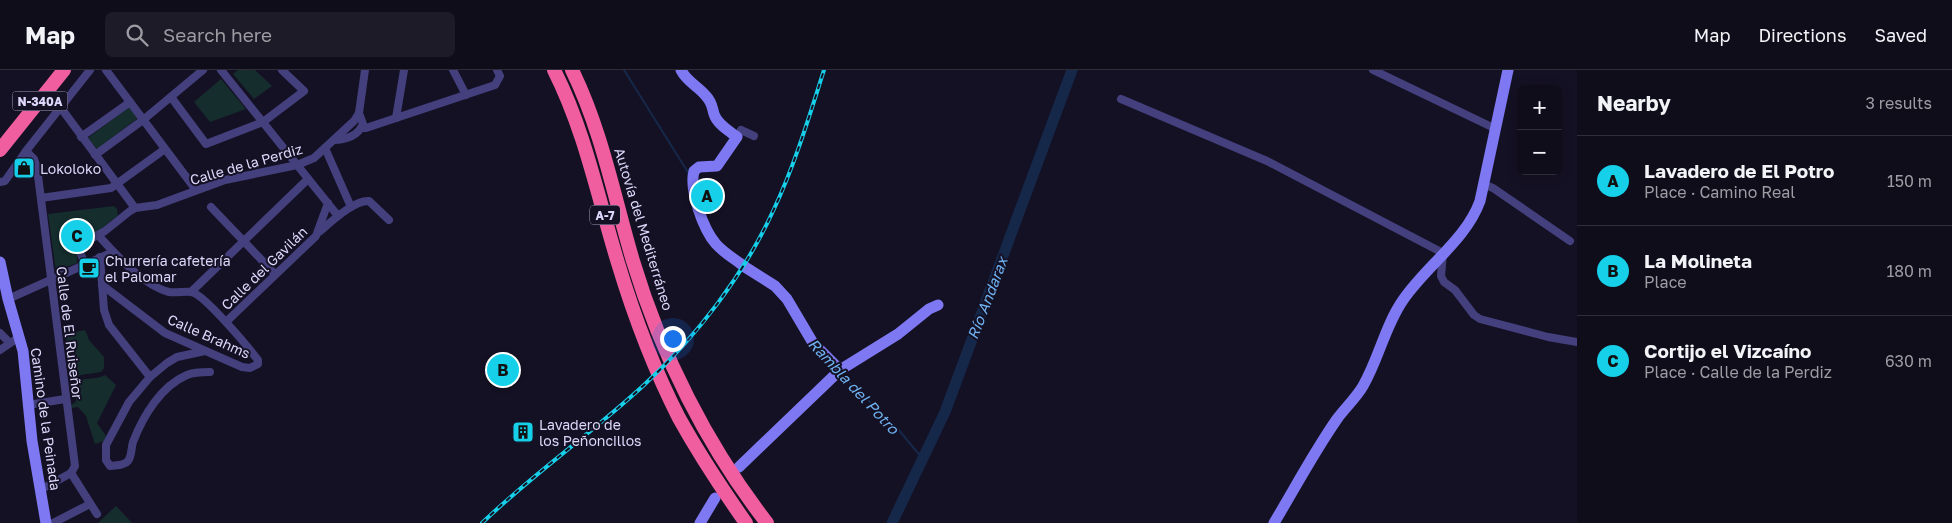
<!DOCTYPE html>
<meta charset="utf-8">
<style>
:root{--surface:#100d1b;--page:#1e1b28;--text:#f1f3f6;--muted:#9c9ca3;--line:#302d3a;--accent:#16cfe9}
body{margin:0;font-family:"Golos Text",sans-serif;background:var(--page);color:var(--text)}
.controls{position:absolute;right:15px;top:15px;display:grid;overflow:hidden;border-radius:8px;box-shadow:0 2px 12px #0003}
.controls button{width:45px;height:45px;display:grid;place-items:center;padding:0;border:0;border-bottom:1px solid var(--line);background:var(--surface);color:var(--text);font:25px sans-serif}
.you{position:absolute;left:672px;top:268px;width:18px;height:18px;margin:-12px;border:4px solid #fff;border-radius:50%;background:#1a73e8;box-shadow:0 0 0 8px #1a73e833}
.badge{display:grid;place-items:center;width:32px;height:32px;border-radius:50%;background:var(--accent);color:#111;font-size:16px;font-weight:700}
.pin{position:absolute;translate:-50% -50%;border:2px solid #fff;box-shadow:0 1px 5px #0006}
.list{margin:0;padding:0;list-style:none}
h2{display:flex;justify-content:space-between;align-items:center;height:65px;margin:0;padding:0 20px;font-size:21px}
h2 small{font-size:16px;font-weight:400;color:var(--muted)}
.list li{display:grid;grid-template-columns:32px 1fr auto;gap:15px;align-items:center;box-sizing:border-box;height:90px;padding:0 20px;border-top:1px solid var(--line)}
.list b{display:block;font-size:19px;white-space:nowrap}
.list p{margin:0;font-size:16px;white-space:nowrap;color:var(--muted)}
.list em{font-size:16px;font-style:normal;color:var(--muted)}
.icon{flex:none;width:28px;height:28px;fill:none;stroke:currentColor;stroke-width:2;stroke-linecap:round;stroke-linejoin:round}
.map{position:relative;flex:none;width:1577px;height:453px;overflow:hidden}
header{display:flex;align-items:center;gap:30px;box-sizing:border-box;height:70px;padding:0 25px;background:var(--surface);border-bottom:1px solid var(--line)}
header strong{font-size:24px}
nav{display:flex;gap:28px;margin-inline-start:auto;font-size:18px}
.search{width:350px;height:45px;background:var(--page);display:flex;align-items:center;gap:12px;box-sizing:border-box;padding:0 18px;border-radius:8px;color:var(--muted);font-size:19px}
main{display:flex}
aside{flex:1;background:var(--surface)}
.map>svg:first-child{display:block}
.green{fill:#152d2d}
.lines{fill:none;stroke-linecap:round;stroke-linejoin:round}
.stream{stroke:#15284a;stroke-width:2}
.river{stroke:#15284a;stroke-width:11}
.street{stroke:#44407e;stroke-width:8}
.secondary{stroke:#7e78f2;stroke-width:11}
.highway{stroke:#f05ea0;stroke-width:14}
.rail-casing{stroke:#16cfe9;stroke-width:4}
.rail{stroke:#151124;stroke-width:2;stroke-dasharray:5.5;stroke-linecap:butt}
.labels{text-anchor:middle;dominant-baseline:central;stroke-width:4;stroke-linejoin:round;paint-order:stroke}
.shield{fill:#151124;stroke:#a19cba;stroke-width:1}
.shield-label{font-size:12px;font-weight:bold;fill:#ddd8fb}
.street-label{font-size:14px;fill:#ddd8fb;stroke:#151124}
.poi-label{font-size:14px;fill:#ddd8fb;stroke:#151124;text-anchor:start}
.water-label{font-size:15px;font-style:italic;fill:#6fb2f2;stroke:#151124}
</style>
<header>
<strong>Map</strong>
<div class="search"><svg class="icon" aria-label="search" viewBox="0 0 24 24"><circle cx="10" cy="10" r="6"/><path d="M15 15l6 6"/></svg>Search here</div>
<nav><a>Map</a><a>Directions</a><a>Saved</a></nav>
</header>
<main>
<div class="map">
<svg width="1577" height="453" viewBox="0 0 1577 453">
<rect width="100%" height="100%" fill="#151124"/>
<g class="green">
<polygon points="238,0 255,0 272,16 254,29 233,4"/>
<polygon points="221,9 246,39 210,52 194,32"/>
<polygon points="130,36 138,48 97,79 88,68"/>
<polygon points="114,136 117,139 118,145 98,162 85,168 78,176 77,193 56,201 48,144"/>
<polygon points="85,260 89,270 104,287 104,298 101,302 81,305 69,310 66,264"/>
<path d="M105,305l11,10 -19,38 9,13 -2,5 -9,3 -9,-28 -8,-9 -7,1v-3l5,-3 -1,-10 4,-11c9,-4 17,-1 26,-6z"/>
<polygon points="116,436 132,453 98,453"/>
</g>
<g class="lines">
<g class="stream">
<polyline points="624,0 689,104"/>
<polyline points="841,304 897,358 923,389"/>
</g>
<polyline class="river" points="892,453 945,342 1072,0"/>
<g class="street">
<polyline points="106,0 196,120"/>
<polyline points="221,0 338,146"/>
<polyline points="453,0 466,25"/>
<polyline points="1373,0 1496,59"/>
<polyline points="171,27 206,74 263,52 304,21 282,0"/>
<polyline points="1121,29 1267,91 1443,183 1441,206 1444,212 1455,220 1474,245 1480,249 1548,267 1577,272"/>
<polyline points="61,38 135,138"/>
<polyline points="396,48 404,0"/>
<polyline points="361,58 366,58 495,15 500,6 497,0"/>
<polyline points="81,67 130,32"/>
<polyline points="737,67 741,60 754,66"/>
<path d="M335,70c12,-1 23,-4 28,-16l-4,-11"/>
<polyline points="325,78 351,137"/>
<polyline points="26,81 34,89 37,98 75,396 71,403"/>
<polyline points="95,85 143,50 203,0"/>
<polyline points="0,112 5,111 26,81 90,0"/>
<polyline points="1483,114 1493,118 1570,171"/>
<polyline points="41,128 111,118 165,79"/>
<polyline points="211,137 275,204"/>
<path d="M319,162c12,-10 35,-32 50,-31l20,19"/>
<path d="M98,165c17,19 46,51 71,57 7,1 17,-1 23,0 13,4 52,50 62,63l4,5v4l-8,4 -8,-1 -77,-34 -63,-48"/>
<polyline points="100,187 104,240 109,255 150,307"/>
<polyline points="85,194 80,182 89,170 105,161 130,141 135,138 157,135 225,110 297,95 314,88 354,51 359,43 365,0"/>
<polyline points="191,222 308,109"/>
<polyline points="8,229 113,182"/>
<polyline points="226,252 316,166 328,133"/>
<polyline points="0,263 10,273"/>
<polyline points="0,280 19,267"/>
<path d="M205,281l-28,6 -10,6 -17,14 -21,25 -23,43v15l4,6c6,-1 14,0 18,-5 4,-5 3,-13 5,-19 10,-26 28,-56 54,-67 7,-3 16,-3 23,-3"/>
<polyline points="28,335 65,329"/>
<polyline points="71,403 97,444"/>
<polyline points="40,420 71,403"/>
<polyline points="53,453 90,434"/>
</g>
<g class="secondary">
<path d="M681,0c6,12 17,16 25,26 6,6 6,11 8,18 3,10 15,17 23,23l-20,29 -18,1 -5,4c-5,19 9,58 22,73 7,8 17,14 25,20"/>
<polyline points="0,192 8,229 23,281 32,371 46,453"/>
<polyline points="745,197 775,216 787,229 813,273 840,300"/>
<polyline points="739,397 840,300 898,264 929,239 938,235"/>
<polyline points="700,453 715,428"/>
<path d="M1274,453c21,-35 40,-71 63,-104 8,-11 19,-21 26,-33 16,-28 22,-60 40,-86 24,-35 63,-60 77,-99l28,-131"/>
</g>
<g class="highway">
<path d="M554,0c31,61 44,128 64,193 16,53 36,106 61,155 20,36 43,71 67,105"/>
<path d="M572,0c30,61 42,127 61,191 28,93 74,185 134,262"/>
<polyline points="0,80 64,0"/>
</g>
<g class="rail-casing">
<path id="rail" d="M482,453c51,-49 110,-90 162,-138 53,-49 100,-110 130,-176 21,-45 35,-92 50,-139"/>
</g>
<use href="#rail" class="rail"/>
</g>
<defs>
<g id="shop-square" transform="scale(1.125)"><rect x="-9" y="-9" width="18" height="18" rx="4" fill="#16cfe9" stroke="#151124"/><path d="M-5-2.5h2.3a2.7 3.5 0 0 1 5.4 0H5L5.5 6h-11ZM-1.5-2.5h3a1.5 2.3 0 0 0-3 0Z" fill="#111"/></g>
<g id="cafe-square" transform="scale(1.125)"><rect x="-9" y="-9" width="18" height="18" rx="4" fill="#16cfe9" stroke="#151124"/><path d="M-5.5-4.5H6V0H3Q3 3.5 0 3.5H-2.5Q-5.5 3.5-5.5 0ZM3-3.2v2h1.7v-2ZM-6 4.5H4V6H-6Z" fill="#111"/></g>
<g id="building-square" transform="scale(1.125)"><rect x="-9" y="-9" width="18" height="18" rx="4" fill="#16cfe9" stroke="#151124"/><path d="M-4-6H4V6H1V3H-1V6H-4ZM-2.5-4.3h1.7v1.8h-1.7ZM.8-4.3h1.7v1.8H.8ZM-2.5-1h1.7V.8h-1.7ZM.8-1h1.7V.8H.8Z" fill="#111"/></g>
</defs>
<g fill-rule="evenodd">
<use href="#shop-square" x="24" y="98"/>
<use href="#cafe-square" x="89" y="198"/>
<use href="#building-square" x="523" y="362"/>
</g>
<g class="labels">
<g class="shield">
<rect x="12.5" y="21.5" width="55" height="19" rx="4"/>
<rect x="590" y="135.5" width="30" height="19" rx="4"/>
</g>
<g class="shield-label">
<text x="40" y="31">N-340A</text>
<text x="605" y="145">A-7</text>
</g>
<g class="street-label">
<text transform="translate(246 94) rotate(-16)">Calle de la Perdiz</text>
<text transform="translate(644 159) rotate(73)">Autovía del Mediterráneo</text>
<text transform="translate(264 198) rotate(-44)">Calle del Gavilán</text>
<text transform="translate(70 263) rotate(83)">Calle de El Ruiseñor</text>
<text transform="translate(209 266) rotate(24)">Calle Brahms</text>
<text transform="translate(46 349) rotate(82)">Camino de la Peinada</text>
</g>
<g class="poi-label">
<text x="40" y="98">Lokoloko</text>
<text x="105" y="190">Churrería cafetería<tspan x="105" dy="16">el Palomar</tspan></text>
<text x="539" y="354">Lavadero de<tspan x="539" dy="16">los Peñoncillos</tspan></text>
</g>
<g class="water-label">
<text transform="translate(987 228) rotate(-69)">Río Andarax</text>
<text transform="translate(854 316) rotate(47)">Rambla del Potro</text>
</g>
</g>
</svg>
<div class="controls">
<button>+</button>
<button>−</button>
</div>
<div class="you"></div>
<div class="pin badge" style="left:707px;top:126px">A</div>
<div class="pin badge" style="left:503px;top:300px">B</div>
<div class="pin badge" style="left:77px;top:166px">C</div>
</div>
<aside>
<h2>Nearby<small>3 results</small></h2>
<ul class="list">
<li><span class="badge">A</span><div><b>Lavadero de El Potro</b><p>Place · Camino Real</p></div><em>150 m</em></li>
<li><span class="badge">B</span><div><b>La Molineta</b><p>Place</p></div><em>180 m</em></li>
<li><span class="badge">C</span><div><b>Cortijo el Vizcaíno</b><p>Place · Calle de la Perdiz</p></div><em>630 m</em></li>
</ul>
</aside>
</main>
